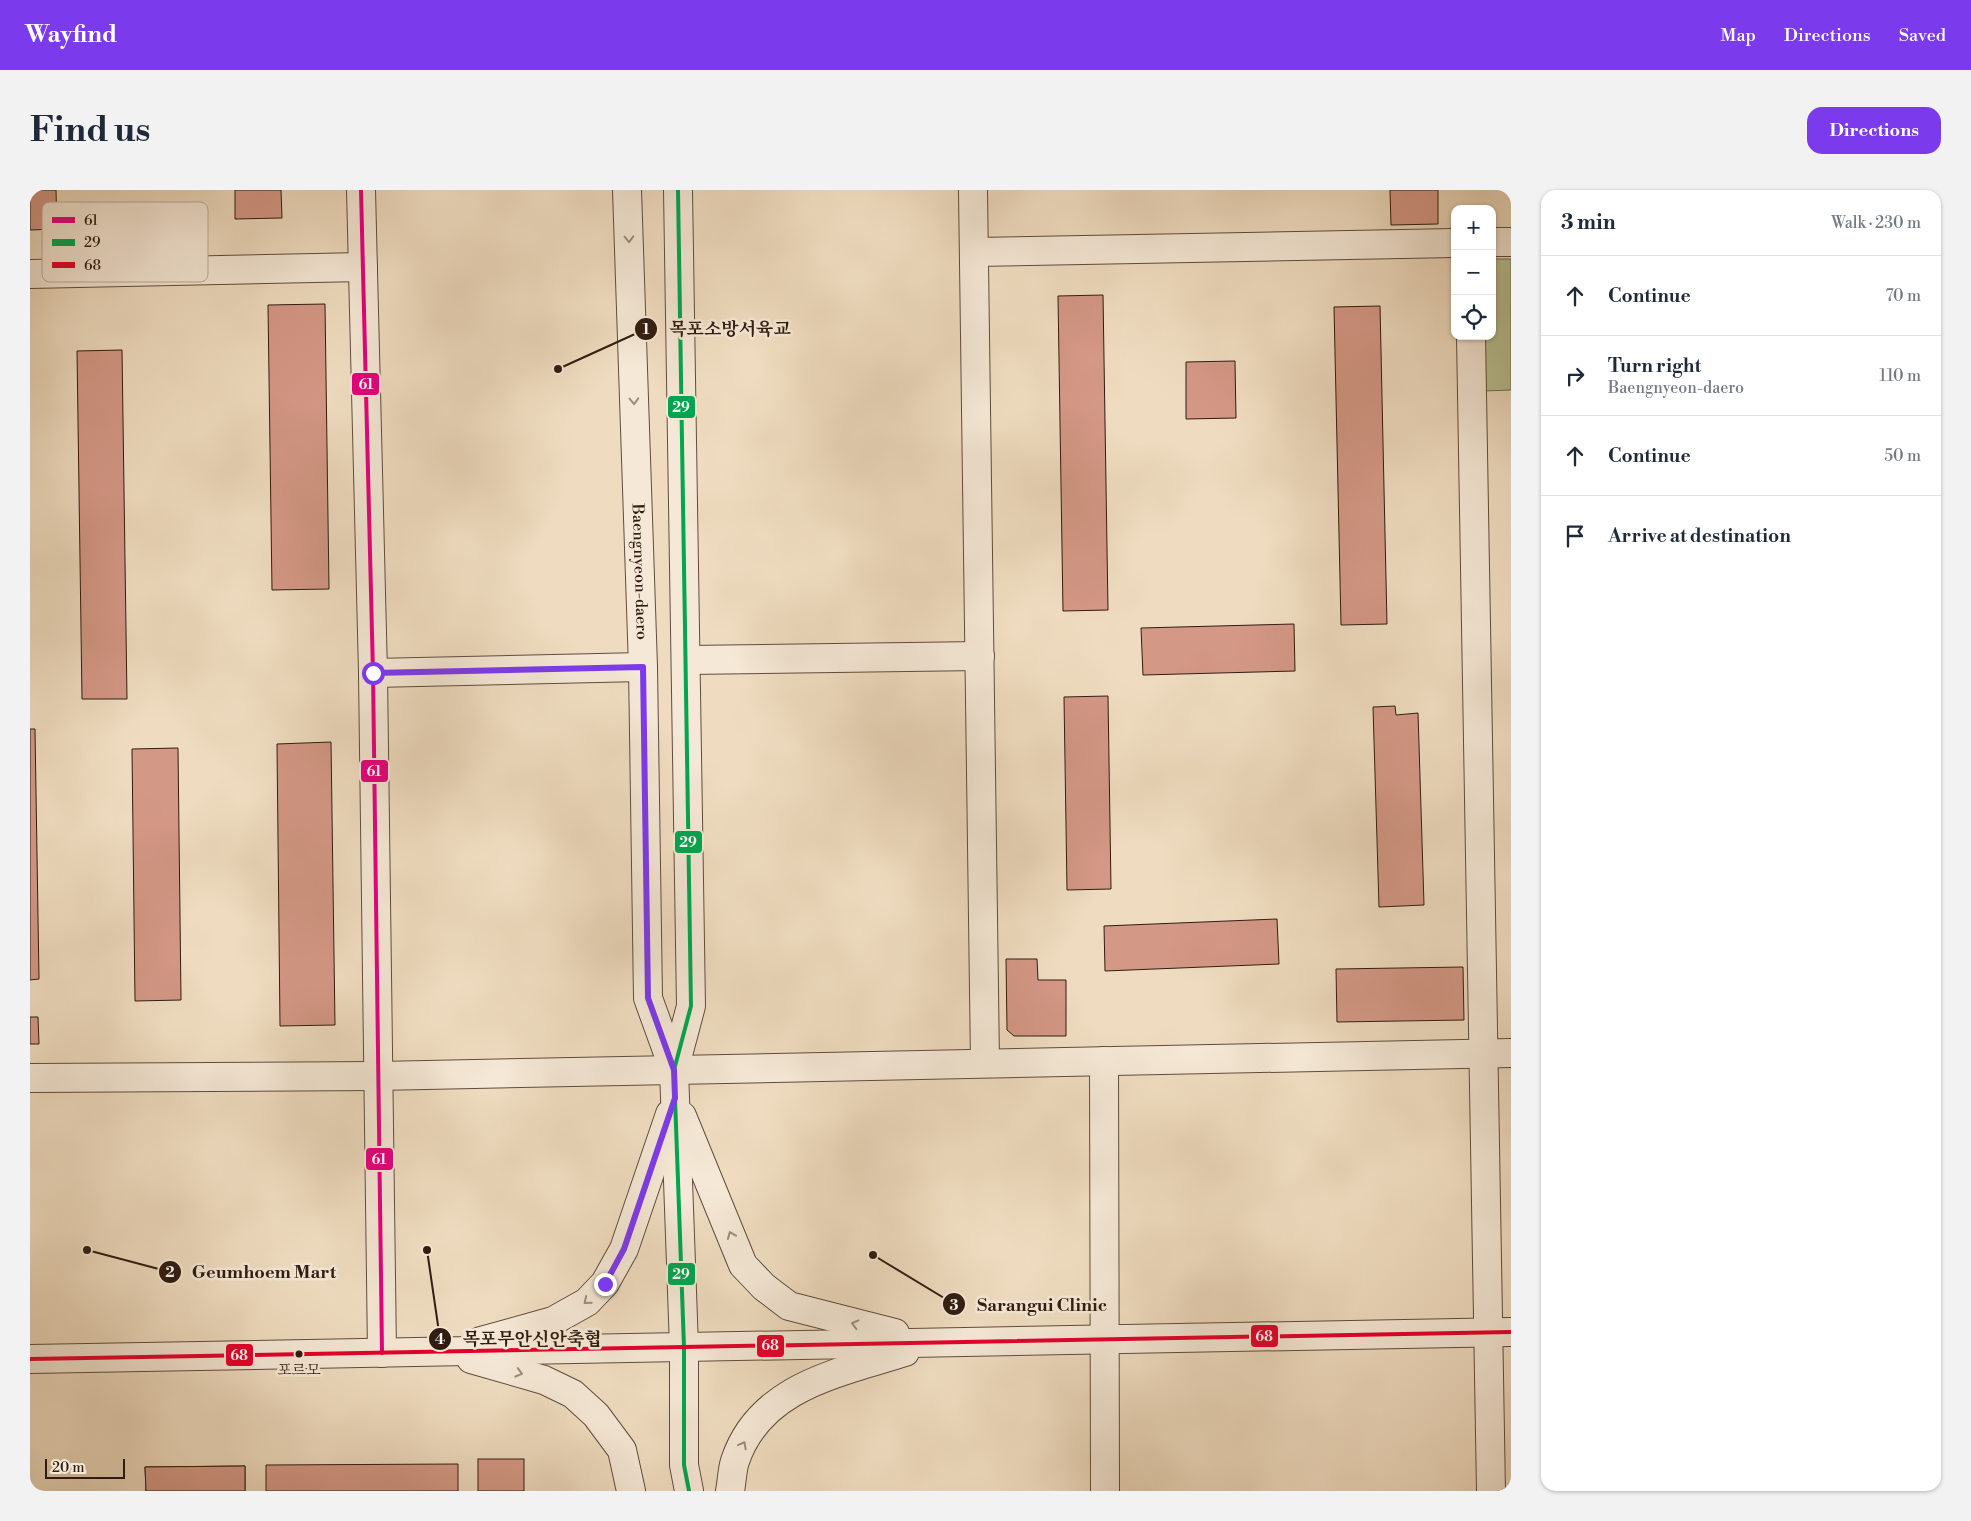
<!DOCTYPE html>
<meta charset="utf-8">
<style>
:root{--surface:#fff;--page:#f2f2f3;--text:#1f2937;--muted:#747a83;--line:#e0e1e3;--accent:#7c3aed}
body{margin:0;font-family:"Libre Bodoni","Noto Serif KR",serif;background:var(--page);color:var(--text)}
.controls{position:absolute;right:15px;top:15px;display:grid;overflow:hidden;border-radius:10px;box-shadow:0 1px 4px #0004}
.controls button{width:45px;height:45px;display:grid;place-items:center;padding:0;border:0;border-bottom:1px solid var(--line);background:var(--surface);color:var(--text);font:25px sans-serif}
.scale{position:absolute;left:15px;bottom:12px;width:80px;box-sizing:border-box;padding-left:5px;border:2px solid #301c11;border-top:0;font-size:14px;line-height:18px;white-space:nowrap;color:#301c11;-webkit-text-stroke:4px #f5e8d6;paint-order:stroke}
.stop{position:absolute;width:15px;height:15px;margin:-11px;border:4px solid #7c3aed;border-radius:50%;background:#fff}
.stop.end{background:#7c3aed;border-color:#fff;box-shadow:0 1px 5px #0008}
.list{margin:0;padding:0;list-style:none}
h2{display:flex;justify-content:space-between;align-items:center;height:65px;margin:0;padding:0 20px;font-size:21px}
h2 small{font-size:16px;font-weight:400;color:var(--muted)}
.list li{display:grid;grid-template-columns:32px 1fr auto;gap:15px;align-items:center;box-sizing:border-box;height:80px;padding:0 20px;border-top:1px solid var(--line)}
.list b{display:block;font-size:19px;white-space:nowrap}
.list p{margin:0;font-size:16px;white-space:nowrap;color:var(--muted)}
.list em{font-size:16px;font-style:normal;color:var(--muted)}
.icon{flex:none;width:28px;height:28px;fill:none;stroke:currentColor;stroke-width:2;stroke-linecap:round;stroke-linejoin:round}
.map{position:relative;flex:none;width:1481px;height:1301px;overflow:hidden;border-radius:15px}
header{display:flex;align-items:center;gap:30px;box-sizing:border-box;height:70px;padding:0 25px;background:var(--accent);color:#fff}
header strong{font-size:24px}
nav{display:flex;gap:28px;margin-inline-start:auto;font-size:18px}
.intro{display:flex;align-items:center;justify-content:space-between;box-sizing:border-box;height:120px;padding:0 30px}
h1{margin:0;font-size:35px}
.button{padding:12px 22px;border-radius:15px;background:var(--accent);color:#fff;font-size:18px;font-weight:700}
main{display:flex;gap:30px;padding:0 30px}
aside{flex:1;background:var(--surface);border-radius:15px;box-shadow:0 1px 4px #0004}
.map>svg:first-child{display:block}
.green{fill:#b8c093;stroke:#746e52}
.building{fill:#d49886;stroke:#301c11}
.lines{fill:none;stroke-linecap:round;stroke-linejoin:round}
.minor-casing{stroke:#604c3d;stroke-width:30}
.minor{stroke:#f5e8d6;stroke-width:28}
.bus-1-casing{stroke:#f5e8d6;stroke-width:8}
.bus-2-casing{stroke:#f5e8d6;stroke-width:8}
.bus-3-casing{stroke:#f5e8d6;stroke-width:8}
.bus-1{stroke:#e5007d;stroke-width:4}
.bus-2{stroke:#00a651;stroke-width:4}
.bus-3{stroke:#e4002b;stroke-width:4}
.oneway{stroke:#9c8c7d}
.route{stroke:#7c3aed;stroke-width:6}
.bus-dot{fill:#301c11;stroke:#f5e8d6;stroke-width:2}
.labels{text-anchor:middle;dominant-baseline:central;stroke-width:5;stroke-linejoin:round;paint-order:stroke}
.bus-label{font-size:15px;fill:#301c11;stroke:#f5e8d6}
.street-label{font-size:16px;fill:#301c11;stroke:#f5e8d6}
.key{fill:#f5e8d6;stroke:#baab9b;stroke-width:1}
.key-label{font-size:14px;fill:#301c11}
.leader{fill:none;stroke:#301c11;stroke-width:2}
.callout-dot{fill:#301c11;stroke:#f5e8d6;stroke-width:2}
.mark-label{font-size:15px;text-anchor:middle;font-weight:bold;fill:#fff}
.callout-label{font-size:18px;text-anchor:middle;font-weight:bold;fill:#301c11;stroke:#f5e8d6;stroke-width:5;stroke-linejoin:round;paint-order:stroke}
.line-badge{stroke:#f5e8d6;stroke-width:2}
.badge-label{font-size:14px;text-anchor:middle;font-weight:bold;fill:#fff}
</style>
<header>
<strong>Wayfind</strong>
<nav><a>Map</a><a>Directions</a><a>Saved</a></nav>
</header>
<div class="intro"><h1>Find us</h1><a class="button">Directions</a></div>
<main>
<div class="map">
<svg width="1481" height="1301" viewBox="0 0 1481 1301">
<rect width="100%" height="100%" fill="#efdcc0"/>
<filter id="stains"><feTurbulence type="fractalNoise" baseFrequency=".004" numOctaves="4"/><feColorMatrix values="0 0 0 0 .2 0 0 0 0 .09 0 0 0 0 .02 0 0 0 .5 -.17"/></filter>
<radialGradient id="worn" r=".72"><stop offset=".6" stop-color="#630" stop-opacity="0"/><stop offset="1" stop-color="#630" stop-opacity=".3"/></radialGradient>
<polygon class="green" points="1462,69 1481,69 1481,200 1454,201 1451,146 1462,146"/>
<g class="building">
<polygon points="0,0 26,0 27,39 0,40"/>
<polygon points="205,0 251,0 252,28 205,29"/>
<polygon points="1360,0 1408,0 1408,34 1361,35"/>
<polygon points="1073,105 1078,420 1033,421 1028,106"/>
<polygon points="295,114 299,399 242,400 238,115"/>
<polygon points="1350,116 1357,434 1311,435 1304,117"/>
<polygon points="92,160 97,509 52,509 47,161"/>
<polygon points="1205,171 1206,228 1156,229 1156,172"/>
<polygon points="1264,434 1265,481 1113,485 1111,438"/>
<polygon points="1078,506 1081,699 1037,700 1034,507"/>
<polygon points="1365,516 1366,525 1388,523 1394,715 1349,717 1343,517"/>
<polygon points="0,539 5,539 9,789 0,790"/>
<polygon points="301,552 305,835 250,836 247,554"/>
<polygon points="148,558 151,810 105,811 102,559"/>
<polygon points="1247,729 1249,774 1075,781 1074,736"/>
<polygon points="976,769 1007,769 1008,790 1036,790 1036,846 984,846 977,840"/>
<polygon points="1433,777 1434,830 1307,832 1306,779"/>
<polygon points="0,827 8,827 9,854 0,854"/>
<rect x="448" y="1269" width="46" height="32"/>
<polygon points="428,1274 428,1301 236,1301 236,1275"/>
<polygon points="215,1276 215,1301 116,1301 115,1277"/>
<polygon points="215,1276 215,1301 116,1301 115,1277"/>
</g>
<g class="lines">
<g class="minor-casing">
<g id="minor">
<polyline points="331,0 343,483 352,1163"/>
<path id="s1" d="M597,0l16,477 5,331 26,72"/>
<polyline points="648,0 661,816 644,880 654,1157 654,1275 659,1301"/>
<polyline points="943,0 955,873"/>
<polyline points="1462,52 1481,52"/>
<polyline points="944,62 1425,53"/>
<polyline points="0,84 333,77"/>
<polyline points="1441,146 1461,1301"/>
<polyline points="657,470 950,466"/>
<polyline points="343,483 613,477"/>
<polyline points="1074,871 1075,1301"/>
<polyline points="0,888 348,886 1481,863"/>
<polyline points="652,926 713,1075 734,1097 759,1116 865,1143"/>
<polyline points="451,1151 523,1131 557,1112 575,1093 594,1059 640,924"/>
<polyline points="0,1169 1481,1142"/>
<polyline points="441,1169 514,1190 543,1204 566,1225 592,1260 601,1301"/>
<path d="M700,1301c2,-10 2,-21 5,-30 25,-75 104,-88 170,-109"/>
</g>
</g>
<use href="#minor" class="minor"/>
<g class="bus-1-casing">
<polyline id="bus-1" points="331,0 343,483 352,1163"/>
</g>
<g class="bus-2-casing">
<polyline id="bus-2" points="648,0 661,816 644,880 654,1157 654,1275 659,1301"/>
</g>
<g class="bus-3-casing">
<polyline id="bus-3" points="0,1169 1481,1142"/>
</g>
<use href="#bus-1" class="bus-1"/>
<use href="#bus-2" class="bus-2"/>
<use href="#bus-3" class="bus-3"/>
</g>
<defs><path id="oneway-chevron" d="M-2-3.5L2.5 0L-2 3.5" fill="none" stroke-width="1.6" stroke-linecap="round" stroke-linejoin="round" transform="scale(1.25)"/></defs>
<g class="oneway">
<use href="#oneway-chevron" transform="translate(599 49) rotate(88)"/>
<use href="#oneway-chevron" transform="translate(604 211) rotate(88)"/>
<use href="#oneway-chevron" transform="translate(701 1045) rotate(-112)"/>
<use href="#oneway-chevron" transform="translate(557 1111) rotate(141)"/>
<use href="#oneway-chevron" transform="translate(825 1134) rotate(-166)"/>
<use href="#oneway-chevron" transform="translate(489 1183) rotate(16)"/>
<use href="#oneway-chevron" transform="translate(713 1255) rotate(-62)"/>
</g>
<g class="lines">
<polyline class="route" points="343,483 613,477 618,808 644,880 645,908 594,1059 575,1094"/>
</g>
<circle class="bus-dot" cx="269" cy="1164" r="4.5"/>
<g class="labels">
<g class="bus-label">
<text x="269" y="1180">포르모</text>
</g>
<g class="street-label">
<text stroke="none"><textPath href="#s1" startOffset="382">Baengnyeon-daero</textPath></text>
</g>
</g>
<rect x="12" y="12" width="166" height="80" rx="8" class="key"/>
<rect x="22" y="27" width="23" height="6" fill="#e5007d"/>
<rect x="22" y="49" width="23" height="7" fill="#00a651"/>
<rect x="22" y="72" width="23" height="6" fill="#e4002b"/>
<g class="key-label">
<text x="54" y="35">61</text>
<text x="54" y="57">29</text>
<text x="54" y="80">68</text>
</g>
<path class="leader" d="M528 179L616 139M57 1060L140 1082M843 1065L924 1114M397 1060L410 1149"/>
<g class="callout-dot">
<circle cx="528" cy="179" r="5"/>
<circle cx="57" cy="1060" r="5"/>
<circle cx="843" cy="1065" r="5"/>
<circle cx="397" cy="1060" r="5"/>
<circle cx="616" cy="139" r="12"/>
<circle cx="140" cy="1082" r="12"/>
<circle cx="924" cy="1114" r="12"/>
<circle cx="410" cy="1149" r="12"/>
</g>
<g class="mark-label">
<text x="616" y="144">1</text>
<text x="140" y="1087">2</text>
<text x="924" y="1120">3</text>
<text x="410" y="1154">4</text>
</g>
<g class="callout-label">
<text x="700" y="145">목포소방서육교</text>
<text x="234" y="1088">Geumhoem Mart</text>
<text x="1012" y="1121">Sarangui Clinic</text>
<text x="502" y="1155">목포무안신안축협</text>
</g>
<g class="line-badge">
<rect x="321" y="182" width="29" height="24" rx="5" fill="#e5007d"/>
<rect x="637" y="205" width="29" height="24" rx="5" fill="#00a651"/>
<rect x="330" y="569" width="29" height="24" rx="5" fill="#e5007d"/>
<rect x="644" y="640" width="29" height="24" rx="5" fill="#00a651"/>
<rect x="335" y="957" width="29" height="24" rx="5" fill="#e5007d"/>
<rect x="637" y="1072" width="29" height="24" rx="5" fill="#00a651"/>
<rect x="1220" y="1134" width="29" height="24" rx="5" fill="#e4002b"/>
<rect x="726" y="1144" width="29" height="24" rx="5" fill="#e4002b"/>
<rect x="195" y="1153" width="29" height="24" rx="5" fill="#e4002b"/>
</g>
<g class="badge-label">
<text x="336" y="199">61</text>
<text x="651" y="222">29</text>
<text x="344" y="586">61</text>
<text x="658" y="657">29</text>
<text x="349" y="974">61</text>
<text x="651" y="1089">29</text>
<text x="1234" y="1151">68</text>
<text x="740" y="1160">68</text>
<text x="209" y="1170">68</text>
</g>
<rect width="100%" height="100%" filter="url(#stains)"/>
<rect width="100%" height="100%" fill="url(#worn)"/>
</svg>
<div class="controls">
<button>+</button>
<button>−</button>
<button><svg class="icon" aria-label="locate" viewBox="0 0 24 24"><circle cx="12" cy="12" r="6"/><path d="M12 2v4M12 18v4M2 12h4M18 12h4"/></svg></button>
</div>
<div class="scale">20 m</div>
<div class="stop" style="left:343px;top:483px"></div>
<div class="stop end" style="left:575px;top:1094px"></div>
</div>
<aside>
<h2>3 min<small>Walk · 230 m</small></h2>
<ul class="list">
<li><svg class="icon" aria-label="ahead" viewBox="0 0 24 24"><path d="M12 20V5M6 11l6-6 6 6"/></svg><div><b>Continue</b></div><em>70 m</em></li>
<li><svg class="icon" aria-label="right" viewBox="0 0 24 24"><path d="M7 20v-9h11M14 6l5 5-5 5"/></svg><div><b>Turn right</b><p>Baengnyeon-daero</p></div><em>110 m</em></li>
<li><svg class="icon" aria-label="ahead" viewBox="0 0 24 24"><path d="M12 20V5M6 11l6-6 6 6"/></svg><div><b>Continue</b></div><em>50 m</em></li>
<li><svg class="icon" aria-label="arrive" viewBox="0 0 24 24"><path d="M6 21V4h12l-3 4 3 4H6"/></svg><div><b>Arrive at destination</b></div></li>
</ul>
</aside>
</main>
